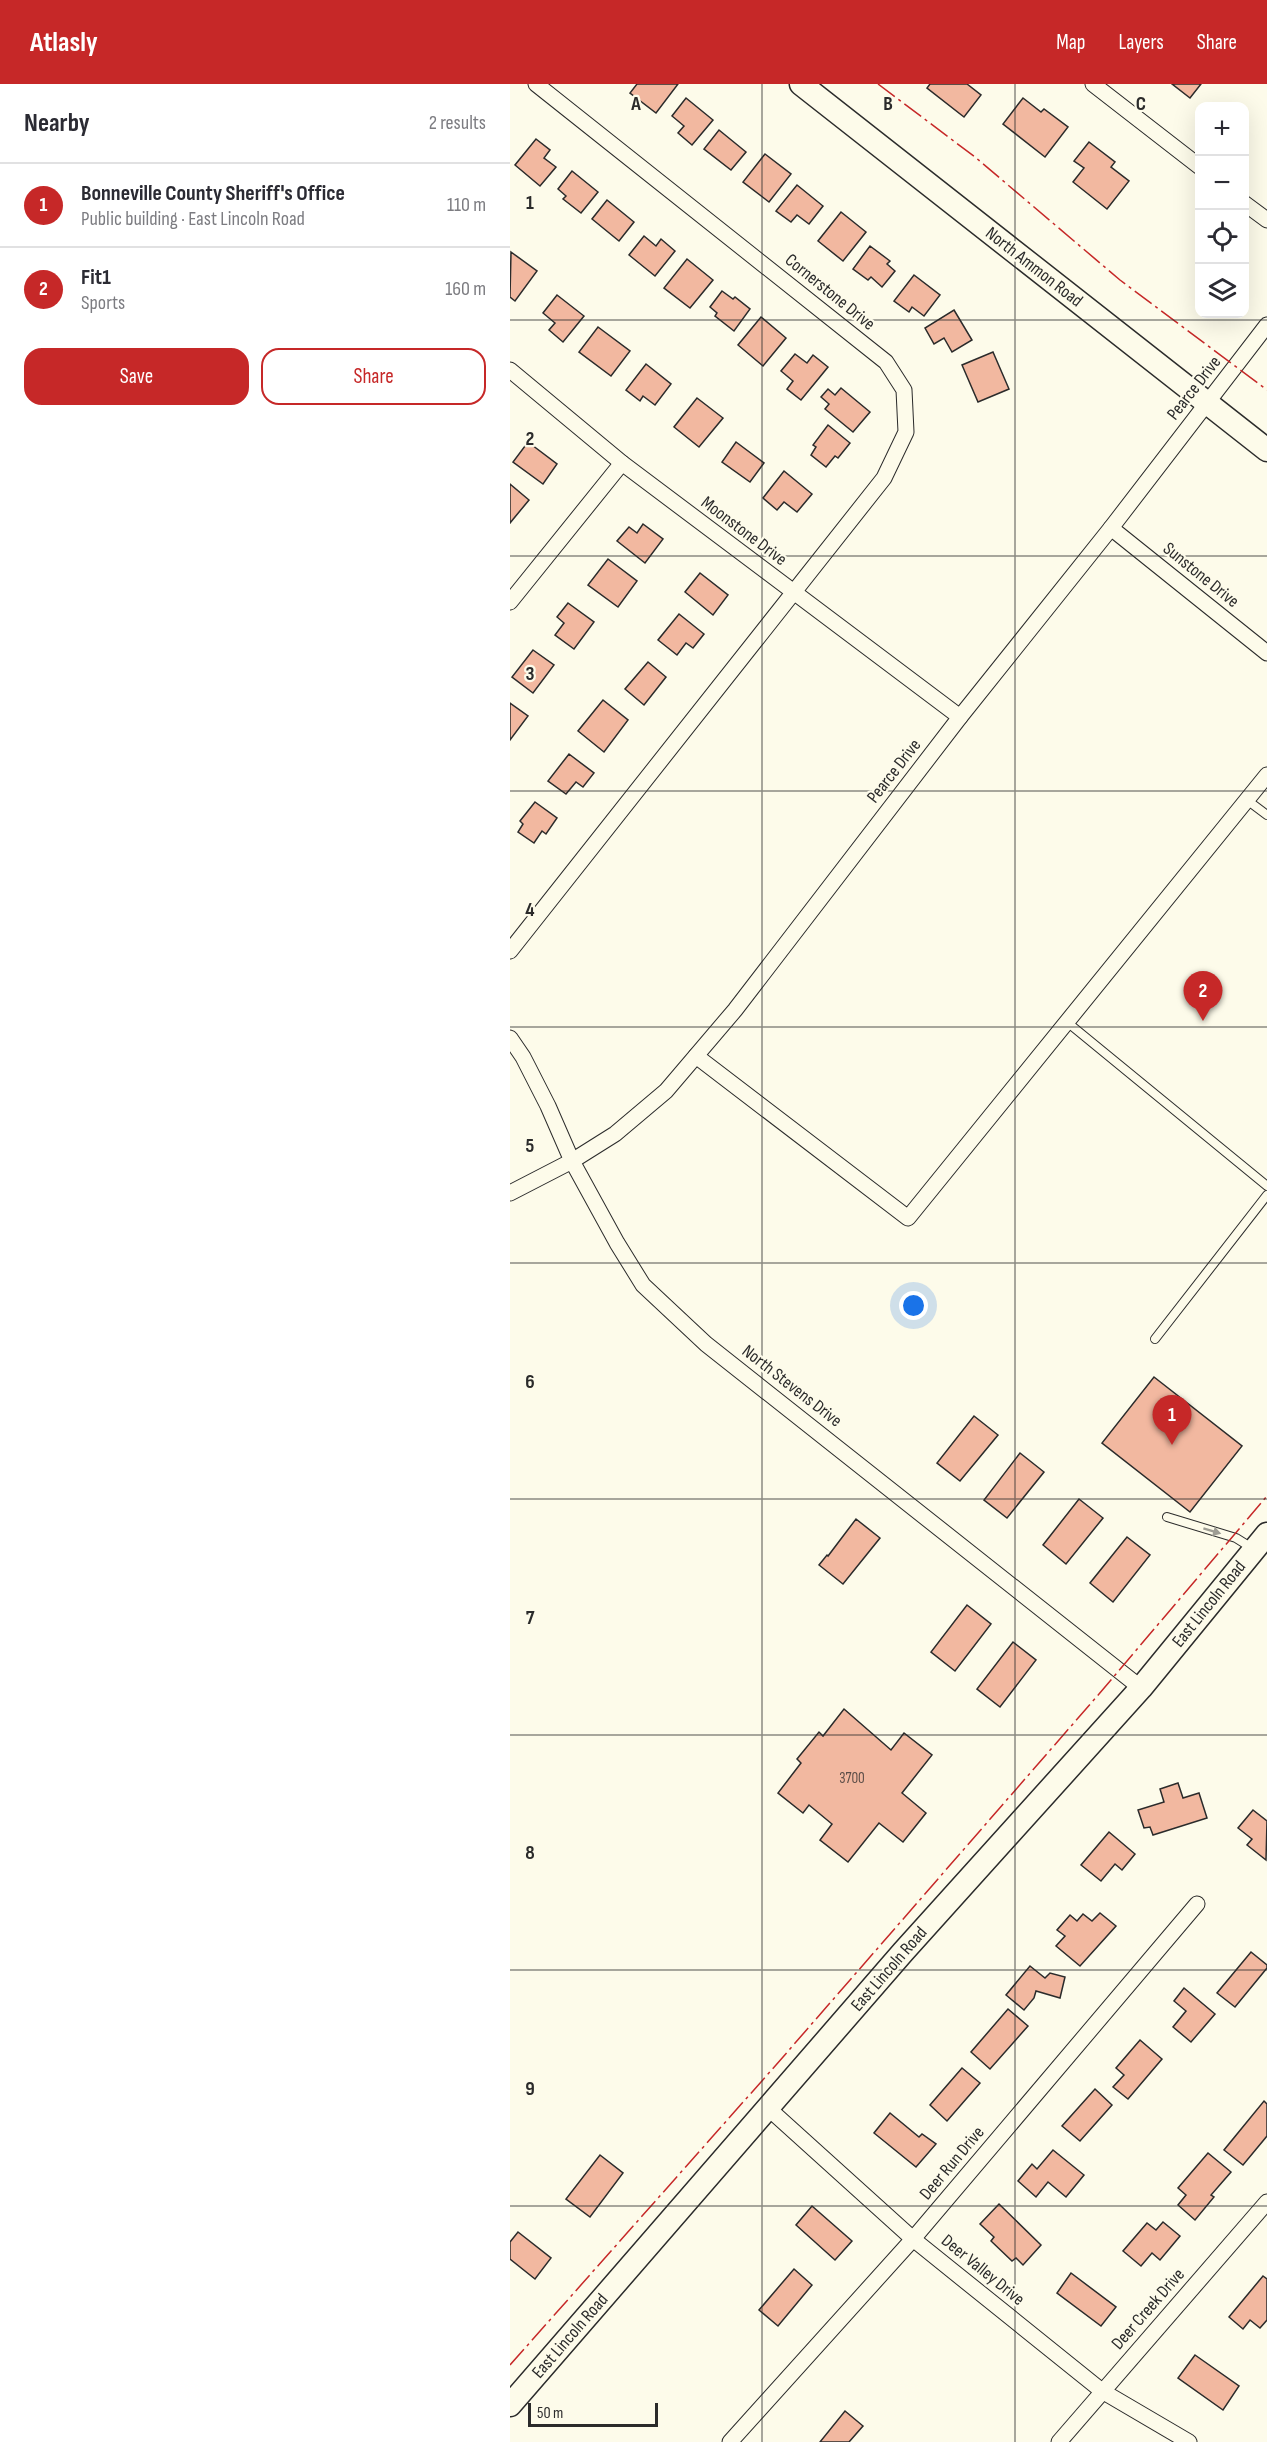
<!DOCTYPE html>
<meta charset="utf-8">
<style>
:root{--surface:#fff;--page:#f2f2f3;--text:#2b2b33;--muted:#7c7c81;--line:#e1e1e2;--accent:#c62828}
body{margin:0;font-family:"Sofia Sans Condensed",sans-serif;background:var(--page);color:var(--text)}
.controls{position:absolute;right:18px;top:18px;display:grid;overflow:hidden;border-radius:12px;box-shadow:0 6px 24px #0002}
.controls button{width:54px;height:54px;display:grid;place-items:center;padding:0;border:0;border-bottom:2px solid var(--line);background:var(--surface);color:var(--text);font:30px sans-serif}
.scale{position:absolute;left:18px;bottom:15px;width:130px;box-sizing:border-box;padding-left:6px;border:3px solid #2b2b2b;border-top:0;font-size:16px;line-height:21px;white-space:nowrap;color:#2b2b2b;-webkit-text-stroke:4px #fdfbea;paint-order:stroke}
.you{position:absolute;left:404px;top:1222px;width:21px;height:21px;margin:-15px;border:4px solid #fff;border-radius:50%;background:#1a73e8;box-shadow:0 0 0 9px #1a73e833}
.badge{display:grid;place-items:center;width:39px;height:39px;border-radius:50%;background:var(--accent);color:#fff;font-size:20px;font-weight:700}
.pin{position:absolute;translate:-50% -50px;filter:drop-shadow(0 2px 3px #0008)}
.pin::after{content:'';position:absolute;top:32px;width:21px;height:18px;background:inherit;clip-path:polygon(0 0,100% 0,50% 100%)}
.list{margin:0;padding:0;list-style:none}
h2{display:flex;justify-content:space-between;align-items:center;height:78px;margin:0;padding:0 24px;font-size:26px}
h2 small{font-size:20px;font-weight:400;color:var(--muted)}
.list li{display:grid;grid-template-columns:39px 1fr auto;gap:18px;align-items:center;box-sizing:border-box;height:84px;padding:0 24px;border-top:2px solid var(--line)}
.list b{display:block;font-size:22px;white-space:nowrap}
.list p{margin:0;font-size:20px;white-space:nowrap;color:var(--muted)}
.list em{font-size:20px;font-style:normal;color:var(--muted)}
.actions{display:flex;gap:12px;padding:18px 24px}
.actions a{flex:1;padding:14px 0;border:2px solid var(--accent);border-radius:18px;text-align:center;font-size:21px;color:var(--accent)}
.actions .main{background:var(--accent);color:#fff}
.icon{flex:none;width:33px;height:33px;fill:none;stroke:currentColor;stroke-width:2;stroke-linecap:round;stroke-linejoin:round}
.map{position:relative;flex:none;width:757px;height:2358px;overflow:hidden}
header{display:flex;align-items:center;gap:36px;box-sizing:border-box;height:84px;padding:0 30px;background:var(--accent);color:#fff}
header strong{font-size:28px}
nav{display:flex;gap:33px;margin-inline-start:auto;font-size:21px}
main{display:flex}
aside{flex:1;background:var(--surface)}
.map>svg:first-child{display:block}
.building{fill:#f2b8a0;stroke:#2b2b2b;stroke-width:1.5}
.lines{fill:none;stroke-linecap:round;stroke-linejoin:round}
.service-casing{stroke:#2b2b2b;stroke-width:10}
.minor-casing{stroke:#2b2b2b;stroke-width:17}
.secondary-casing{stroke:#2b2b2b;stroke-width:25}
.service{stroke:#fdfbea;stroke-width:8}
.minor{stroke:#fdfbea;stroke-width:15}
.secondary{stroke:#fdfbea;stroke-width:22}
.power{stroke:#c62828;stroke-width:1.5;stroke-dasharray:21 4.5 3 4.5;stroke-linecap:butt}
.oneway{fill:#9e9d94}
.grid{fill:none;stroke:#2b2b2b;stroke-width:1.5;stroke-opacity:0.55}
.labels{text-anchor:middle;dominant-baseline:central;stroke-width:4.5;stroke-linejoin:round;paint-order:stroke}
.number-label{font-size:15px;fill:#5d4e48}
.street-label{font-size:18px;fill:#2b2b2b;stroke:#fdfbea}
.grid-label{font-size:20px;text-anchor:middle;font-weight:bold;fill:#2b2b2b;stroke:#fdfbea;stroke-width:4.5;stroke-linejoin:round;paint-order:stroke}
</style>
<header>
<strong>Atlasly</strong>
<nav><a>Map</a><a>Layers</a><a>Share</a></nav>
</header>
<main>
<aside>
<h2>Nearby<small>2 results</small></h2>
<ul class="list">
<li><span class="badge">1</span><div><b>Bonneville County Sheriff's Office</b><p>Public building · East Lincoln Road</p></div><em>110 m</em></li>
<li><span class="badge">2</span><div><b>Fit1</b><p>Sports</p></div><em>160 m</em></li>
</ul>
<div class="actions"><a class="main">Save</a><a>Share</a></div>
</aside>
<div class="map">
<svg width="757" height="2358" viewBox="0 0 757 2358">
<rect width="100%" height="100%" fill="#fdfbea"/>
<g class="building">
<polygon points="127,0 168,0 146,29 120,9"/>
<polygon points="420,0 457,0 471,11 454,33 417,4"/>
<polygon points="662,0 691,0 680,14"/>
<polygon points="176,14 203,36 182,61 168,49 174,42 162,32"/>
<polygon points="513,14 531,28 534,25 558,43 535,73 493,40"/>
<polygon points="209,46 236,68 221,86 194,65"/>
<polygon points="26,55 40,66 34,74 46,83 30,102 5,81"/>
<polygon points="579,58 605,78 601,83 619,97 597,125 563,98 574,84 564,77"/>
<polygon points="255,70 281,90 259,118 233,98"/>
<polygon points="62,87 88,108 71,129 53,115 56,112 48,105"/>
<polygon points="287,101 313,122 299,140 287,131 281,138 266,127"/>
<polygon points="97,116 124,138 109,157 82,135"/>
<polygon points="331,128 356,148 333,177 308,157"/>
<polygon points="134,152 146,162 151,155 165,167 145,192 119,171"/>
<polygon points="360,162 380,177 377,180 385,187 372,203 361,193 358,196 343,185"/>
<polygon points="1,168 27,187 5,217 0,213"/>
<polygon points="177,175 203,196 180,224 154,204"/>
<polygon points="404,191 430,211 414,232 402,223 399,228 384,217"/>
<polygon points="212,207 223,215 225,213 240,225 224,247 205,232 207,229 200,223"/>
<polygon points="47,211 74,232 53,258 39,246 45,239 33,229"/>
<polygon points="444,226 462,256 442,268 434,254 424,260 415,244"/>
<polygon points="251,233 276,254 253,282 228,261"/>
<polygon points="88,243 120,267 101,292 69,268"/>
<polygon points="483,268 499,305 468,318 452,281"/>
<polygon points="285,270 297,279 303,271 318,283 291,316 277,305 283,297 271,287"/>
<polygon points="136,280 161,300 145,321 133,312 130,317 116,306"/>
<polygon points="331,304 360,328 343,348 315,325 319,320 311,313 318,305 325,311"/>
<polygon points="187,314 213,334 189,363 164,343"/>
<polygon points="318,341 340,359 328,374 325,372 316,383 301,371 306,363 303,361"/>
<polygon points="18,358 47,380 33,400 3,378"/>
<polygon points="226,358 254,379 240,398 212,378"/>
<polygon points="274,387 302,410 287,428 274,418 267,426 253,414"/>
<polygon points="0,400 19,416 0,439"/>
<polygon points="133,440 153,455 135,479 107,457 119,443 127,449"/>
<polygon points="98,475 127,497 108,523 78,501"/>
<polygon points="190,489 218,511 203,531 175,508"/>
<polygon points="58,519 84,538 64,565 45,551 54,539 47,533"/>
<polygon points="169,530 194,550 183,564 176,559 167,571 148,556"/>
<polygon points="23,566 44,581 23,609 2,593"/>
<polygon points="138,578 156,593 134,621 115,605"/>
<polygon points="93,616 118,636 94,668 68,647"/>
<polygon points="0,619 18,632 0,656"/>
<polygon points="59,670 84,689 73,703 66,698 56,710 38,697"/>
<polygon points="25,718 47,734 36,750 32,747 24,759 8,748 13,740 10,737"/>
<polygon points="644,1293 732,1362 680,1428 592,1359"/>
<polygon points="464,1332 488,1351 450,1397 427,1379"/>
<polygon points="510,1369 534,1388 497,1434 474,1416"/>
<polygon points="569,1415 593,1434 556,1480 533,1461"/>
<polygon points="346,1435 370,1454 333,1500 309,1481 317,1471 318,1472"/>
<polygon points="617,1453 640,1471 603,1518 580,1499"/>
<polygon points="457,1521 481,1540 445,1587 421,1568"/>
<polygon points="503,1558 526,1576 490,1623 467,1605"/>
<polygon points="334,1625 381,1666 394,1649 422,1671 392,1709 416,1729 393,1758 369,1739 338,1778 310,1756 322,1740 299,1721 293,1729 268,1709 291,1679 287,1675 309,1648 313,1652"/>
<polygon points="668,1699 673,1714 689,1709 697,1734 643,1751 640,1743 634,1744 628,1726 654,1718 650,1705"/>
<polygon points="743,1726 757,1737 756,1776 737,1761 742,1755 728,1744"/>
<polygon points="599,1748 625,1770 612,1786 605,1780 591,1797 571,1781"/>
<polygon points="590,1829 606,1842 570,1882 546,1862 555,1852 547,1846 560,1831 567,1837 573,1830 582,1837"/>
<polygon points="741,1868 757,1881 757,1884 725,1923 707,1909"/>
<polygon points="520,1882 535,1894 540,1889 555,1893 550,1914 526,1907 524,1914 514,1926 496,1911"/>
<polygon points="674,1904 705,1930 681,1958 663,1943 676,1927 664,1917"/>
<polygon points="498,1925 518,1942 480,1985 461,1968"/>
<polygon points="630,1956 652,1975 618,2015 603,2003 614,1991 606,1984"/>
<polygon points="452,1984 470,1999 437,2037 420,2021"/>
<polygon points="585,2005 602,2021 570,2057 552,2042"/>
<polygon points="754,2017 757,2020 757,2052 733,2081 714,2066"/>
<polygon points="380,2029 409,2053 412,2050 426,2060 406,2083 364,2049"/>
<polygon points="543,2066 574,2091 556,2113 538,2098 526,2113 508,2097 522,2080 527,2085"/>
<polygon points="698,2069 721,2088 701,2111 704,2113 685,2136 668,2121 676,2111 668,2104"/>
<polygon points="90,2071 113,2089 80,2133 56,2115"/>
<polygon points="489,2120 531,2161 513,2181 506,2174 502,2177 481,2157 484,2153 470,2140"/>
<polygon points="302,2122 342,2157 325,2176 286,2141"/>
<polygon points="653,2138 670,2152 650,2176 642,2169 631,2182 613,2167 637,2139 646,2146"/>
<polygon points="8,2148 41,2174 25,2195 0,2175 0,2158"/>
<polygon points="284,2185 302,2201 268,2242 249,2226"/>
<polygon points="561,2189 606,2223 591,2242 547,2209"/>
<polygon points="753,2192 757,2195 757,2236 750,2244 740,2236 733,2245 719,2233"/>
<polygon points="685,2271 729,2302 713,2326 668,2294"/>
<polygon points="335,2327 353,2342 339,2358 310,2358"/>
</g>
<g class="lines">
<g class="service-casing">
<g id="service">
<polyline points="737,716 757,731"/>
<polyline points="557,938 757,1102"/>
<polyline points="645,1255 757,1111"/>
<polyline points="657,1433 726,1454 742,1464"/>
</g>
</g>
<g class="minor-casing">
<g id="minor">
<polyline points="583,0 690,83"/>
<polyline points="734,119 757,136"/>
<polyline points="0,286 112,379 450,633"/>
<polyline points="601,444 757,569"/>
<polyline points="0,518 112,379"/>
<polyline points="0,867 374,394 396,348 394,306 376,278 26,0"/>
<polyline points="0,954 13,973 38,1022 62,1077 107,1159 133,1201 196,1260 631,1604"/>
<polyline points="186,972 398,1134 757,691"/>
<polyline points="0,1109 62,1077 105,1050 156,1007 225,926 450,633 601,444 757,241"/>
<polyline points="258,2024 403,2155 592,2307 679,2358"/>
<polyline points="220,2358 403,2155 687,1820"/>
<polyline points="549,2358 757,2118"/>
</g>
</g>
<g class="secondary-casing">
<g id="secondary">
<polyline points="291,0 757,366"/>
<polyline points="0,2321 393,1868 631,1604 757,1450"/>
</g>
</g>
<use href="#service" class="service"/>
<use href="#minor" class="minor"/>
<use href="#secondary" class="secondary"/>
<g class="power">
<polyline points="368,0 465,73 610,196 757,306"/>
<polyline points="0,2281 266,1981 589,1610 757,1412"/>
</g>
</g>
<defs><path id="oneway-solid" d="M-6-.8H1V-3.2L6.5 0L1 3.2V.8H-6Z" transform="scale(1.5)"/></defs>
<use class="oneway" href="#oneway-solid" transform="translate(702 1447) rotate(17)"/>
<path class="grid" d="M252,0v2358M505,0v2358M0,236h757M0,472h757M0,707h757M0,943h757M0,1179h757M0,1415h757M0,1651h757M0,1886h757M0,2122h757"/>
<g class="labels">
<g class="number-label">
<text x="342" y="1694">3700</text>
</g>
<g class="street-label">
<text transform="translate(524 183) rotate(38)">North Ammon Road</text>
<text transform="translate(320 208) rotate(39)">Cornerstone Drive</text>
<text transform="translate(684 304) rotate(-52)">Pearce Drive</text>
<text transform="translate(234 447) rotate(37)">Moonstone Drive</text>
<text transform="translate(691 491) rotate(39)">Sunstone Drive</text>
<text transform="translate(384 687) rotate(-52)">Pearce Drive</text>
<text transform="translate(282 1302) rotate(38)">North Stevens Drive</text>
<text transform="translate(699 1520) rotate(-51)">East Lincoln Road</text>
<text transform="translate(379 1885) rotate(-49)">East Lincoln Road</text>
<text transform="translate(442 2079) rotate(-50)">Deer Run Drive</text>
<text transform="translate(473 2186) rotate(39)">Deer Valley Drive</text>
<text transform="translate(638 2225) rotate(-49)">Deer Creek Drive</text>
<text transform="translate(60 2252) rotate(-49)">East Lincoln Road</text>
</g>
</g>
<g class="grid-label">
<text x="126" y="26">A</text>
<text x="378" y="26">B</text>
<text x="631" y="26">C</text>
<text x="20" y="125">1</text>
<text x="20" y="361">2</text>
<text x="20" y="596">3</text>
<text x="20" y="832">4</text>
<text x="20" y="1068">5</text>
<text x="20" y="1304">6</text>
<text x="20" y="1540">7</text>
<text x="20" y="1775">8</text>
<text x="20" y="2011">9</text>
</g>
</svg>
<div class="controls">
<button>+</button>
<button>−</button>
<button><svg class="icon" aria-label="locate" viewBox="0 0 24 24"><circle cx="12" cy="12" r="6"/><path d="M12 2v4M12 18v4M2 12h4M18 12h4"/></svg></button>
<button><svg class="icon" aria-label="layers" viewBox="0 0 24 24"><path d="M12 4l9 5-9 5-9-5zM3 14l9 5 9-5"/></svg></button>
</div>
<div class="scale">50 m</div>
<div class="you"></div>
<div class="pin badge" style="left:662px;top:1361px">1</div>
<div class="pin badge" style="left:693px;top:937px">2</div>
</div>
</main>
